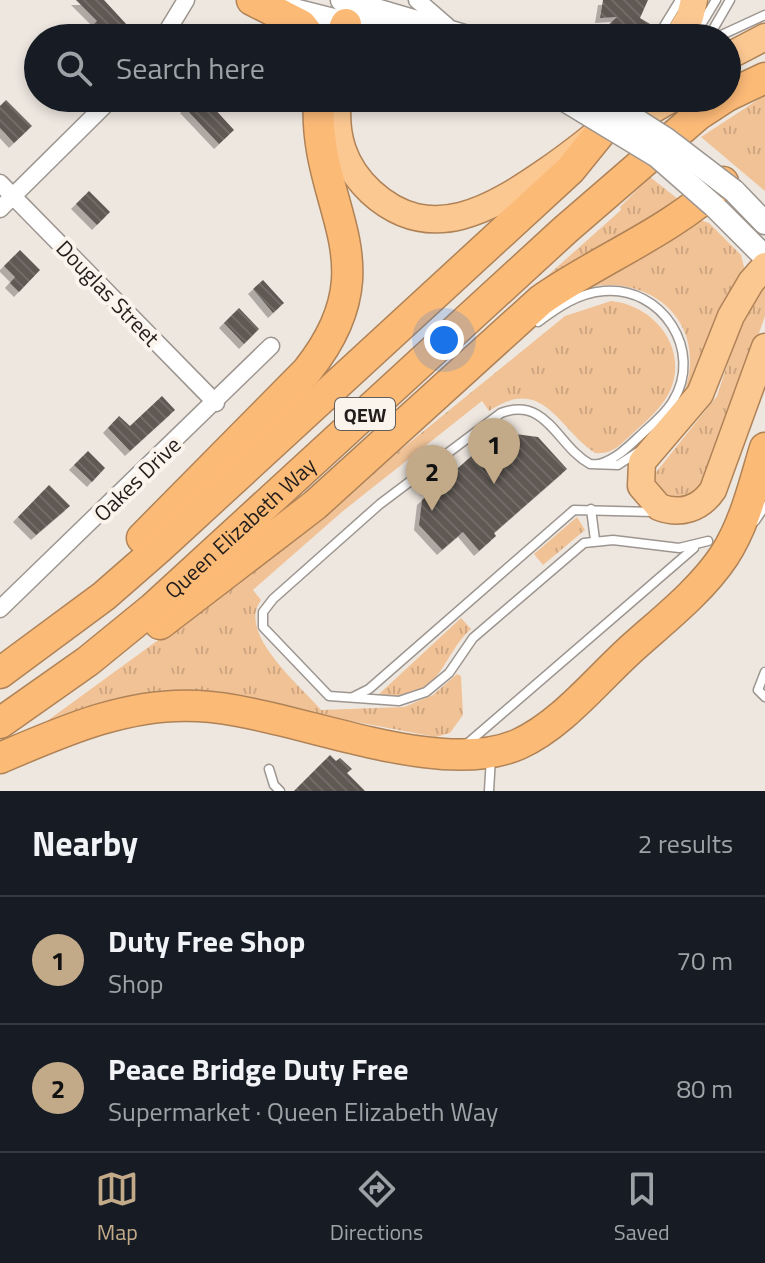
<!DOCTYPE html>
<meta charset="utf-8">
<style>
:root{--surface:#171b24;--page:#20242c;--text:#f1f3f6;--muted:#9ea1a6;--line:#363941;--accent:#c2aa89}
body{margin:0;font-family:"Titillium Web",sans-serif;background:var(--page);color:var(--text)}
.you{position:absolute;left:444px;top:340px;width:28px;height:28px;margin:-20px;border:6px solid #fff;border-radius:50%;background:#1a73e8;box-shadow:0 0 0 12px #1a73e833}
.badge{display:grid;place-items:center;width:52px;height:52px;border-radius:50%;background:var(--accent);color:#111;font-size:26px;font-weight:700}
.pin{position:absolute;translate:-50% -66px;filter:drop-shadow(0 2px 4px #0008)}
.pin::after{content:'';position:absolute;top:42px;width:28px;height:24px;background:inherit;clip-path:polygon(0 0,100% 0,50% 100%)}
.list{margin:0;padding:0;list-style:none}
h2{display:flex;justify-content:space-between;align-items:center;height:104px;margin:0;padding:0 32px;font-size:34px}
h2 small{font-size:26px;font-weight:400;color:var(--muted)}
.list li{display:grid;grid-template-columns:52px 1fr auto;gap:24px;align-items:center;box-sizing:border-box;height:128px;padding:0 32px;border-top:2px solid var(--line)}
.list b{display:block;font-size:30px;white-space:nowrap}
.list p{margin:0;font-size:26px;white-space:nowrap;color:var(--muted)}
.list em{font-size:26px;font-style:normal;color:var(--muted)}
.icon{flex:none;width:44px;height:44px;fill:none;stroke:currentColor;stroke-width:2;stroke-linecap:round;stroke-linejoin:round}
.map{position:relative;flex:none;width:765px;height:791px;overflow:hidden}
.search{position:absolute;background:var(--surface);box-shadow:0 4px 12px #0003;left:24px;right:24px;top:24px;height:88px;display:flex;align-items:center;gap:20px;box-sizing:border-box;padding:0 28px;border-radius:44px;color:var(--muted);font-size:30px}
.sheet{height:360px;background:var(--surface)}
nav{display:flex;justify-content:space-around;align-items:center;box-sizing:border-box;height:112px;border-top:2px solid var(--line);background:var(--surface);font-size:22px;color:var(--muted)}
nav a{display:grid;justify-items:center;gap:4px}
nav .on{color:var(--accent)}
.map>svg:first-child{display:block}
.grass{fill:url(#grass-tufts)}
.building{fill:url(#building-back-hatch);filter:url(#shadow)}
.lines{fill:none;stroke-linecap:round;stroke-linejoin:round}
.service-casing{stroke:#9d9690;stroke-width:11}
.minor-casing{stroke:#9d9690;stroke-width:19}
.secondary-casing{stroke:#9d9690;stroke-width:25}
.trunk-casing{stroke:#af8357;stroke-width:29}
.motorway-casing{stroke:#af8357;stroke-width:33}
.service{stroke:#fff;stroke-width:8}
.minor{stroke:#fff;stroke-width:16}
.secondary{stroke:#fff;stroke-width:22}
.trunk{stroke:#fcc892;stroke-width:26}
.motorway{stroke:#fcba77;stroke-width:30}
.secondary-bridge-casing{stroke:#9d9690;stroke-width:25;stroke-linecap:butt}
.secondary-bridge{stroke:#fff;stroke-width:22}
.labels{text-anchor:middle;dominant-baseline:central;stroke-width:8;stroke-linejoin:round;paint-order:stroke}
.shield{fill:#fbf4ed;stroke:#625e5b;stroke-width:2}
.shield-label{font-size:20px;font-weight:bold;fill:#211e1c}
.street-label{font-size:22px;fill:#211e1c;stroke:#fbf4ed}
</style>
<div class="map">
<svg width="765" height="791" viewBox="0 0 765 791">
<defs>
<pattern id="grass-tufts" width="24" height="20" patternUnits="userSpaceOnUse" patternTransform="scale(2)"><rect width="24" height="20" fill="#f0c296"/><path d="M3 7l-1-3M5 7V3M7 7l1-3M15 17l-1-3M17 17v-4M19 17l1-3" fill="none" stroke="#cea681"/></pattern>
<pattern id="building-back-hatch" width="6" height="6" patternUnits="userSpaceOnUse" patternTransform="scale(2)"><rect width="6" height="6" fill="#5e5852"/><path d="M-1 5l2 2M0 0l6 6M5-1l2 2" fill="none" stroke="#716c67"/></pattern>
<filter id="shadow"><feDropShadow dx="-5" dy="5" stdDeviation="0" flood-color="#0004"/></filter>
</defs>
<rect width="100%" height="100%" fill="#eee7e0"/>
<g class="grass">
<polygon points="765,95 765,191 701,137"/>
<polygon points="650,177 678,199 673,205 528,293 621,210 620,207"/>
<path d="M700,220l9,3 32,32 4,16 -55,122 -5,-3c24,-72 -41,-121 -108,-100z"/>
<polygon points="765,288 765,316 705,487 676,504 649,481 717,396 736,338 760,289"/>
<path d="M611,301c44,4 79,49 58,92 -9,17 -24,29 -37,41 -12,11 -20,21 -37,19 -37,-24 -51,-79 -106,-42l-7,-10 -139,110 -90,79 8,10c-25,33 39,85 60,110l83,-3 29,-12 24,-21 4,2 2,39 -13,18 -14,4 -191,-36 -196,25 -2,-5 195,-142 323,-263z"/>
<polygon points="577,517 585,530 543,565 534,554"/>
<path d="M461,618l10,11c-30,26 -33,81 -93,66z"/>
</g>
<g class="building">
<polygon points="76,0 104,0 139,38 79,38 97,21"/>
<polygon points="603,0 648,0 640,18 655,27 655,35 661,38 611,38 614,32 605,28 617,17 600,18"/>
<polygon points="196,98 208,110 212,106 234,130 219,144 185,108"/>
<polygon points="6,100 32,126 14,143 0,128 0,106"/>
<polygon points="89,191 110,212 97,225 76,204"/>
<polygon points="20,250 40,270 19,292 10,283 15,277 4,266"/>
<polygon points="263,280 284,303 273,313 253,289"/>
<polygon points="239,308 259,329 244,344 224,323"/>
<polygon points="162,396 175,410 130,451 108,428 119,416 130,426"/>
<polygon points="515,434 538,437 567,469 494,533 496,536 479,551 463,532 442,550 419,525 422,500 485,444 492,440 499,447"/>
<polygon points="88,451 105,468 92,482 74,465"/>
<polygon points="49,485 70,506 36,535 18,517"/>
<polygon points="330,755 336,761 340,758 352,769 347,773 365,791 294,791"/>
</g>
<g class="lines">
<g class="service-casing">
<g id="service">
<polyline points="661,31 680,0"/>
<polyline points="693,38 716,0"/>
<polyline points="708,38 730,0"/>
<polyline points="715,38 765,15"/>
<path d="M538,322c20,-15 40,-29 66,-31 58,-5 100,60 69,110 -7,12 -19,22 -29,31 -14,13 -27,27 -45,32"/>
<path d="M638,452l-20,13 -28,-1c-33,-18 -43,-68 -89,-51l-121,91 -107,95 -10,13v15l66,69 70,5 27,-9 23,-19 24,-35 111,-95 29,-3 66,8 29,-7"/>
<polyline points="591,509 595,540"/>
<polyline points="755,521 765,506"/>
<polyline points="765,672 758,690 765,697"/>
<polyline points="353,697 369,689 574,510 654,512"/>
<polyline points="468,743 694,548"/>
<polyline points="269,769 274,785 280,791"/>
<polyline points="489,791 491,757"/>
</g>
</g>
<g class="minor-casing">
<g id="minor">
<polyline points="417,0 447,26"/>
<polyline points="163,38 186,0"/>
<polyline points="0,183 216,403"/>
<polyline points="0,209 112,98"/>
<polyline points="0,609 271,346"/>
</g>
</g>
<g class="secondary-casing">
<g id="secondary">
<polyline points="342,0 471,38"/>
<polyline points="282,7 405,38"/>
<polyline points="734,191 765,223"/>
<polyline points="714,206 765,257"/>
</g>
</g>
<g class="trunk-casing">
<g id="trunk">
<polyline points="677,38 690,17 694,0"/>
<polyline points="727,57 765,37"/>
<path d="M338,98c-4,37 5,68 33,94 60,55 122,16 177,-22 31,-22 58,-42 83,-72"/>
<polyline points="630,123 673,98"/>
<path d="M765,266l-14,16 -20,34 -31,78 -58,68 -1,24 18,21c21,8 41,2 54,-17l52,-143"/>
</g>
</g>
<g class="motorway-casing">
<g id="motorway">
<polyline points="252,0 301,25 311,38"/>
<polyline points="340,38 346,24"/>
<polyline points="727,96 765,78"/>
<path d="M142,538l165,-167c87,-109 5,-163 12,-273"/>
<path d="M160,624l155,-119 226,-205c60,-42 128,-67 182,-118"/>
<polyline points="0,673 104,596 159,548 570,170 600,133"/>
<path id="s1" d="M0,723l88,-62 65,-53 412,-378 133,-115 26,-17"/>
<path d="M0,758c63,-27 128,-56 198,-52 91,4 238,75 321,38 42,-19 77,-63 111,-94 32,-29 70,-58 94,-94 21,-32 30,-72 41,-108"/>
</g>
</g>
<use href="#service" class="service"/>
<use href="#minor" class="minor"/>
<use href="#secondary" class="secondary"/>
<use href="#trunk" class="trunk"/>
<use href="#motorway" class="motorway"/>
<g class="secondary-bridge-casing">
<g id="secondary-bridge">
<polyline points="602,98 666,139 734,191"/>
<polyline points="563,99 657,156 714,206"/>
</g>
</g>
<use href="#secondary-bridge" class="secondary-bridge"/>
</g>
<g class="labels">
<rect class="shield" x="335" y="398" width="60" height="32" rx="6"/>
<g class="shield-label">
<text x="365" y="414">QEW</text>
</g>
<g class="street-label">
<text transform="translate(108 293) rotate(46)">Douglas Street</text>
<text transform="translate(137 479) rotate(-44)">Oakes Drive</text>
<text stroke="none"><textPath href="#s1" startOffset="310">Queen Elizabeth Way</textPath></text>
</g>
</g>
</svg>
<div class="you"></div>
<div class="pin badge" style="left:494px;top:484px">1</div>
<div class="pin badge" style="left:432px;top:511px">2</div>
<div class="search"><svg class="icon" aria-label="search" viewBox="0 0 24 24"><circle cx="10" cy="10" r="6"/><path d="M15 15l6 6"/></svg>Search here</div>
</div>
<section class="sheet">
<h2>Nearby<small>2 results</small></h2>
<ul class="list">
<li><span class="badge">1</span><div><b>Duty Free Shop</b><p>Shop</p></div><em>70 m</em></li>
<li><span class="badge">2</span><div><b>Peace Bridge Duty Free</b><p>Supermarket · Queen Elizabeth Way</p></div><em>80 m</em></li>
</ul>
</section>
<nav>
<a class="on"><svg class="icon" aria-label="map" viewBox="0 0 24 24"><path d="M3 6l6-2 6 2 6-2v14l-6 2-6-2-6 2zM9 4v14M15 6v14"/></svg>Map</a>
<a><svg class="icon" aria-label="directions" viewBox="0 0 24 24"><path d="M12 3l9 9-9 9-9-9zM9 14v-3h6M13 9l2 2-2 2"/></svg>Directions</a>
<a><svg class="icon" aria-label="saved" viewBox="0 0 24 24"><path d="M7 4h10v16l-5-4-5 4z"/></svg>Saved</a>
</nav>
